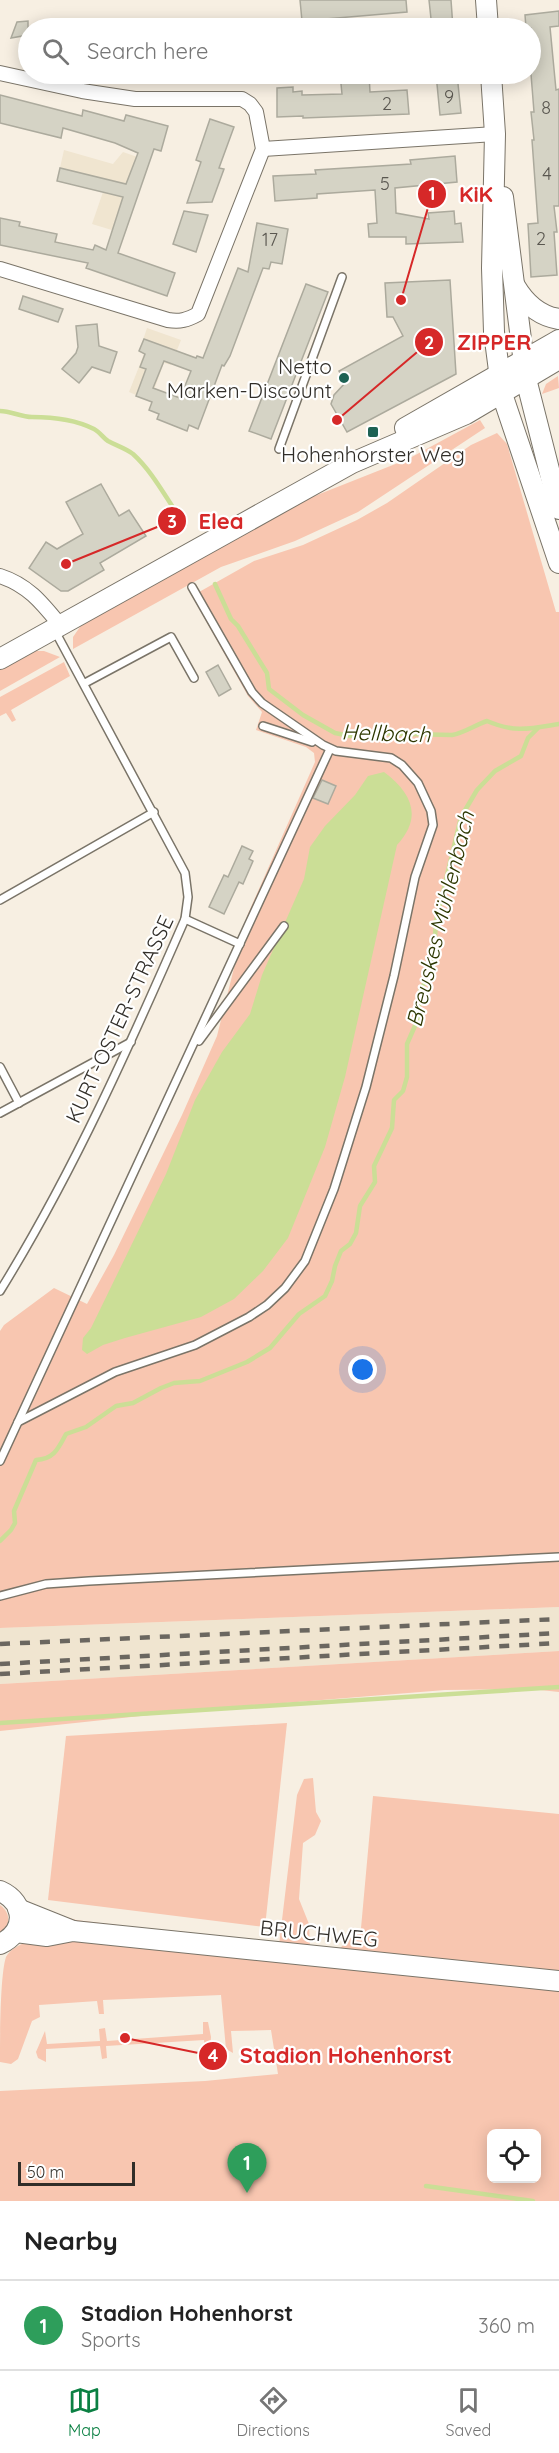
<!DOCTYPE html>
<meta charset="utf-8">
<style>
:root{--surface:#fff;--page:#f6f6f6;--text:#222;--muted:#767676;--line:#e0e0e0;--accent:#0b8043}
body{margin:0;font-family:Quicksand,sans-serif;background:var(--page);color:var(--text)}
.controls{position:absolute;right:18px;bottom:18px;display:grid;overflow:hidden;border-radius:9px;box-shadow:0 3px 15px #0003}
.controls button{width:54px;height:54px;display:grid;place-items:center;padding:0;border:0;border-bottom:2px solid var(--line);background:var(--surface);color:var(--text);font:30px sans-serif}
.scale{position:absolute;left:18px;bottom:15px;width:117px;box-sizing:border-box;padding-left:6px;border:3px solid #312e29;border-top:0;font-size:16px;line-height:21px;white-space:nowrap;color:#312e29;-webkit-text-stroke:4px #fff;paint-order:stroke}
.you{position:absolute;left:363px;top:1370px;width:21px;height:21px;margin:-15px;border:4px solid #fff;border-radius:50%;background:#1a73e8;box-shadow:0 0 0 9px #1a73e833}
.badge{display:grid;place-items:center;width:39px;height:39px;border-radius:50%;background:var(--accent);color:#fff;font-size:20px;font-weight:700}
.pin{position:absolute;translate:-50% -50px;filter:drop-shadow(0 2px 3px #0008)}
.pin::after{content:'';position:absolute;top:32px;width:21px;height:18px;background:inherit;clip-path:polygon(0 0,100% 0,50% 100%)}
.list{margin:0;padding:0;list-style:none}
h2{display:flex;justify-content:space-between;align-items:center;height:78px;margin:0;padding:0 24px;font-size:26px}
h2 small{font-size:20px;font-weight:400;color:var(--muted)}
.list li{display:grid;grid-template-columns:39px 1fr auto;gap:18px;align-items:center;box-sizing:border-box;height:90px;padding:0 24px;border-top:2px solid var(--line)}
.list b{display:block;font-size:22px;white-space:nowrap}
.list p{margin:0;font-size:20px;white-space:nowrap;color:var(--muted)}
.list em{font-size:20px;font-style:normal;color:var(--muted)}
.icon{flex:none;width:33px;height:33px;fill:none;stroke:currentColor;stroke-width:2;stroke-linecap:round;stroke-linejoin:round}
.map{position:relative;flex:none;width:559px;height:2201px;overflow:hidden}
.search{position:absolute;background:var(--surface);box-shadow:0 3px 15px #0003;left:18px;right:18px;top:18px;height:66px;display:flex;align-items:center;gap:15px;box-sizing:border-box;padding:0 21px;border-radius:33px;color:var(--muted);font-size:22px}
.sheet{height:168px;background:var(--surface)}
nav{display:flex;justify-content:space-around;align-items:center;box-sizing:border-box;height:84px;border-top:2px solid var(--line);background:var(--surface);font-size:16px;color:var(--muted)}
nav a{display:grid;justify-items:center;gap:3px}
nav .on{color:var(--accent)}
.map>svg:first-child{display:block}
.built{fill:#f0e5d0}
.green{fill:#f8c6b0;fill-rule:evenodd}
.water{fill:#cbde96}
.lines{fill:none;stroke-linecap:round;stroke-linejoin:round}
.stream{stroke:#cbde96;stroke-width:4.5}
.building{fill:#d5d3c5;stroke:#acaa9d;stroke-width:1.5;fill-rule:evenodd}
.lane-casing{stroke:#7a7468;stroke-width:10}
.street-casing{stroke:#7a7468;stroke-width:16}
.secondary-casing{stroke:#7a7468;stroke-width:22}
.lane{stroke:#fff;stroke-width:7}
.street{stroke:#fff;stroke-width:14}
.secondary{stroke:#fff;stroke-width:20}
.rail{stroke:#6b6760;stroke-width:4.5;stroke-dasharray:10 10;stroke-linecap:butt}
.poi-dot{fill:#1d6254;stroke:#fff;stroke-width:2}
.labels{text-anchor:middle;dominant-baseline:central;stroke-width:4.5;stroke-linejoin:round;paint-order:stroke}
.number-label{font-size:18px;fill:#5a5750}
.poi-label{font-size:21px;fill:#312e29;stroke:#fff;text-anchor:end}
.street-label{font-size:21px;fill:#312e29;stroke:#fff}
.water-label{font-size:22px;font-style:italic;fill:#2d3700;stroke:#fff}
.leader{fill:none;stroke:#d62828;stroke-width:2}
.callout-dot{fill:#d62828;stroke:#fff;stroke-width:2}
.mark-label{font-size:18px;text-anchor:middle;font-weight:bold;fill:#fff}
.callout-label{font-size:22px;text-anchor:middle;font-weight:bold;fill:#d62828;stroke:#fff;stroke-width:4.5;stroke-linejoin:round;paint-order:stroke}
</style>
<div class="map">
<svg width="559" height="2201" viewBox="0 0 559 2201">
<rect width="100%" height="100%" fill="#f7efe2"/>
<g class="built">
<polygon points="64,150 113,164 123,152 149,161 125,234 92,224 103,192 57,181"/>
<polygon points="147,328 181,340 171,365 164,363 150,401 129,392 144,354 139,352"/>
<polygon points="559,1607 559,1651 0,1684 0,1628"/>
</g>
<g class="green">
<polygon points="558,376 559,388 542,394 546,384"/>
<polygon points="480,420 485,428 358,512 295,541 221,567 73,649 73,637 82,624 302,501 408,459"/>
<polygon points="497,433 507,444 556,612 559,612 559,1607 0,1628 0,1331 4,1325 54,1288 87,1304 114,1255 182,1115 217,1036 247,916 315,762 314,753 306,747 256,730 262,712 248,696 192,596 254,561 303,545 357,520 387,503 471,445"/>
<polygon points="36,651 44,651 60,657 0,691 0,670"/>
<polygon points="64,662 70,676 11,710 16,720 12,722 6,713 0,716 0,697"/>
<polygon points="559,1651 559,1692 531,1689 445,1690 197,1710 0,1731 0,1684"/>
<polygon points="287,1723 265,1927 48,1900 66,1736"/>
<path d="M313,1778l3,34 5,9 -6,14 -12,8 -4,56 10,25 1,24 27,3 24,-23 12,-132 186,18v387h-559v-110l205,-10 73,-7 -7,-44 -40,1 2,22 -7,-4 -5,-54 -118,5 1,14h-5l-2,-13 -58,4 1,12 -8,4 -14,38 -7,5 -11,-2c0,-23 0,-87 6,-105 4,-7 11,-11 18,-14l8,-36 44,13 203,25 18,-150 7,-16zM492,2134h44v44h-44z"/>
<path d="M0,1905c11,8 11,20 0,28z"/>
<polygon points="203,2022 208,2022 211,2037 210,2050 205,2053 204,2040 106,2046 107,2058 102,2059 100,2046 46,2049 46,2062 38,2058 36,2052 45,2031 47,2044 100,2041 99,2029 105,2028 107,2041 203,2034"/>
</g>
<path class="water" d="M384,772c28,21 39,45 13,73l-52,232 -20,70 -37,91 -25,33 -29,28 -33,18 -76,21 -22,7 -16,9 -5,-4 1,-12 8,-10 75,-154 29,-74 27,-48 28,-38 12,-39 42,-96 6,-32 15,-21 30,-31 13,-19z"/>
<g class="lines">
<g class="stream">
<path d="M0,411c11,0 21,6 32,6 20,0 44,3 62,12 6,3 9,9 14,12 9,5 17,7 25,13 21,19 35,48 52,71"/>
<path d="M215,584l16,35 7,7 29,47 2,16 34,26 32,18 15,3 16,-3 86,2c12,-2 23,-10 35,-14 28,12 42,8 72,3"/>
<path d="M0,1541l11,-11 4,-7 -1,-12 22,-51c18,-1 22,-11 30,-26l20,-7 30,-21 17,-3 28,-15 13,-5 26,-2 47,-19 23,-14 29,-34 26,-18 7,-15 3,-15 6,-15 9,-7 6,-11 4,-27 15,-24 -1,-16 18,-38 2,-28 9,-9 4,-14v-33l11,-25 2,-28 13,-23 3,-47 25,-104 16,-27 18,-19 26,-15 7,-18 10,-10"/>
<polyline points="0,1723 559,1687"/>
<polyline points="426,2186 533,2201"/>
</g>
</g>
<g class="building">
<polygon points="300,0 406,0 407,12 302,21"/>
<polygon points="429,0 451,0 453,28 432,28"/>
<polygon points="559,11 559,26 550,27 556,90 559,89 559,206 554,206 557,232 554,232 557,275 531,277 528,224 538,223 532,140 534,140 531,112 534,112 531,74 531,28 526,28 525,15"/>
<polygon points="28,21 28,35 11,38 17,22"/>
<polygon points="340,74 369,74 370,92 407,90 409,114 303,118 303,116 277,117 277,88 293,87 293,92 302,91 302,95 342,94"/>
<polygon points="436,74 457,74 461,113 440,115"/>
<polygon points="0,95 82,116 83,110 124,121 126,115 168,126 161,151 154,149 118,253 175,273 167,296 86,268 88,263 0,245 0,218 20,222 19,226 57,234 55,242 93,250 95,245 106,250 123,197 57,181 60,168 126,184 138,153 115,143 63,128 61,138 0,123"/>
<polygon points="210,119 234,127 219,168 224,169 212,202 187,203 201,162 196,160"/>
<polygon points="455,156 457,182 395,188 396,213 429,219 428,213 454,211 455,224 461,223 463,242 406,244 406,237 369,237 368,224 377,223 375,190 317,194 317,198 275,201 273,176 316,174 315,170 411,164 410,160"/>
<polygon points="184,211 208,215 196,252 173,244"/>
<path d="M257,223l31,6 -6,35 -11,-2 -2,7 -6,-1 -33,88 -6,10 -2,-1 -24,64 -9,-4 -2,6 -30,-12 2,-5 -10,-4 3,-8 -16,-6 10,-27 -6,-2 5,-13 -6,-3 5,-12 52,19 1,-2 6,2 35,-90 10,4zM164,361l27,10 -11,27 -27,-10z"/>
<polygon points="450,280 456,374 347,432 331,404 334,395 345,383 339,371 403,336 393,317 387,317 385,283"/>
<polygon points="306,284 328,292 271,439 249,431"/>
<polygon points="23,296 63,309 58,322 19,309"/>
<polygon points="97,324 99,346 117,352 110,373 92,367 79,383 62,369 76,353 78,347 76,326"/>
<polygon points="101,484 119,516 129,510 146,536 100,563 104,570 68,591 61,591 29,568 46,542 57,549 83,534 66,502"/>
<polygon points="218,665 231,689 219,696 206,672"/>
<polygon points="322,780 336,786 328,804 313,798"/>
<polygon points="242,846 253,851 249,859 253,861 243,884 239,882 224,914 209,907 224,875 228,877"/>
</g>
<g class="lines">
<g class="lane-casing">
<g id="lane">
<polyline points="279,449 342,277"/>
<polyline points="85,683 171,637 194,678"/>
<polyline points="263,726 312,742"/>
<polyline points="0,900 154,812"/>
<polyline points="185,919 240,944"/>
<polyline points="199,1041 284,926"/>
<polyline points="0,1067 19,1103"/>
<polyline points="0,1113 131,1042"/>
<path d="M0,1291c73,-118 130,-246 185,-372l3,-22 -3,-24 -130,-242"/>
<polyline points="18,1422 330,749"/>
<polyline points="0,1461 18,1422 115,1372 195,1345 249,1317 267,1305 285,1288 305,1261 334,1189 366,1087 394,976 415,877 433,825 431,811 418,783 402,765 391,758 336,751 323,745 262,703 252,692 192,587"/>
<polyline points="0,1596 46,1584 89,1581 559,1557"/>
</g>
</g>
<g class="street-casing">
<g id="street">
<path d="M0,73l82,18 53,8h107l8,5 6,8 7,37 -65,165c-11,6 -18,8 -30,6l-168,-51"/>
<polyline points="263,149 495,134"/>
<path d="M0,576c28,9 42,27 60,49"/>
</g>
</g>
<g class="secondary-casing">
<g id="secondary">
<polyline points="486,0 488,28"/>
<polyline points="491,74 495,134 492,268 494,332 502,394 559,563"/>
<polyline points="503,197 526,379 559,509"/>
<path d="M515,286c10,17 24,30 44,33"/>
<polyline points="405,428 559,340"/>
<polyline points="0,659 352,463 466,414 559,359"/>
<path d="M0,1891c27,12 26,41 0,53"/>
<polyline points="18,1909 73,1931"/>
<polyline points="16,1932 47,1936 73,1931 559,1981"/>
</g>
</g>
<use href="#lane" class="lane"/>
<use href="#street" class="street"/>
<use href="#secondary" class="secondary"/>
<g class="rail">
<polyline points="0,1644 559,1619"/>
<polyline points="0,1664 559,1633"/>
<polyline points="0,1674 559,1643"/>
</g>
</g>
<g class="poi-dot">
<circle cx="344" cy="378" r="6"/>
<rect x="367" y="426" width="12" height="12" rx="3"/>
</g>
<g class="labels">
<g class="number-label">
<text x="449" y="96">9</text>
<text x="387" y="103">2</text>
<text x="546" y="107">8</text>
<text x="547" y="173">4</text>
<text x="385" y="183">5</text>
<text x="541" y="238">2</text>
<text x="270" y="239">17</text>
</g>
<g class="poi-label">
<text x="332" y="366">Netto<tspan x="332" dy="24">Marken-Discount</tspan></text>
<text x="373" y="454" text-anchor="middle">Hohenhorster Weg</text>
</g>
<g class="street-label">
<text transform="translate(119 1019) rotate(-65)">KURT-OSTER-STRASSE</text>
<text transform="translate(319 1933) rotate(6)">BRUCHWEG</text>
</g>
<g class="water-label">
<text transform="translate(386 733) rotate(2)">Hellbach</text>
<text transform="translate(440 919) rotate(-76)">Breuskes Mühlenbach</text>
</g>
</g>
<path class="leader" d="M401 300L432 194M337 420L429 342M66 564L172 521M125 2038L213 2056"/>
<g class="callout-dot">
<circle cx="401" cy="300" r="6"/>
<circle cx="337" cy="420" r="6"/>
<circle cx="66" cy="564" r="6"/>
<circle cx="125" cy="2038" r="6"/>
<circle cx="432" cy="194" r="15"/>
<circle cx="429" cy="342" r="15"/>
<circle cx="172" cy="521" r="15"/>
<circle cx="213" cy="2056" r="15"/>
</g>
<g class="mark-label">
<text x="432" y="200">1</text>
<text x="429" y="349">2</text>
<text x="172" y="528">3</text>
<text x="213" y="2062">4</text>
</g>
<g class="callout-label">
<text x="476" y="202">KiK</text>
<text x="494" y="350">ZIPPER</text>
<text x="221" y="529">Elea</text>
<text x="346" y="2063">Stadion Hohenhorst</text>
</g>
</svg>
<div class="controls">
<button><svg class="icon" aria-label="locate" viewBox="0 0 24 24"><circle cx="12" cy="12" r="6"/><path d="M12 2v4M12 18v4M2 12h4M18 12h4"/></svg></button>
</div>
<div class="scale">50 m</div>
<div class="you"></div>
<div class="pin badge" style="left:247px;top:2193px;background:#2e9e5b">1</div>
<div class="search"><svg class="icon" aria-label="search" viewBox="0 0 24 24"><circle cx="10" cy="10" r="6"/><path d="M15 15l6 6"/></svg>Search here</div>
</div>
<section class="sheet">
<h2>Nearby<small></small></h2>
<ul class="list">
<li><span class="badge" style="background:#2e9e5b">1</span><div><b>Stadion Hohenhorst</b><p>Sports</p></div><em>360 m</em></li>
</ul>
</section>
<nav>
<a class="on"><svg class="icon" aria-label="map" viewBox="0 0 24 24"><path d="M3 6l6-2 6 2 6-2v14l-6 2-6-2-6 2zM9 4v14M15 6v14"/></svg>Map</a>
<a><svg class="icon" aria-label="directions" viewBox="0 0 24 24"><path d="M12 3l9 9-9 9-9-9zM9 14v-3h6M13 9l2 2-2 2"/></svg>Directions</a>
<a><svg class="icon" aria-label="saved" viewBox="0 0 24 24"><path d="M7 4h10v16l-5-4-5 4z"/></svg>Saved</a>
</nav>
